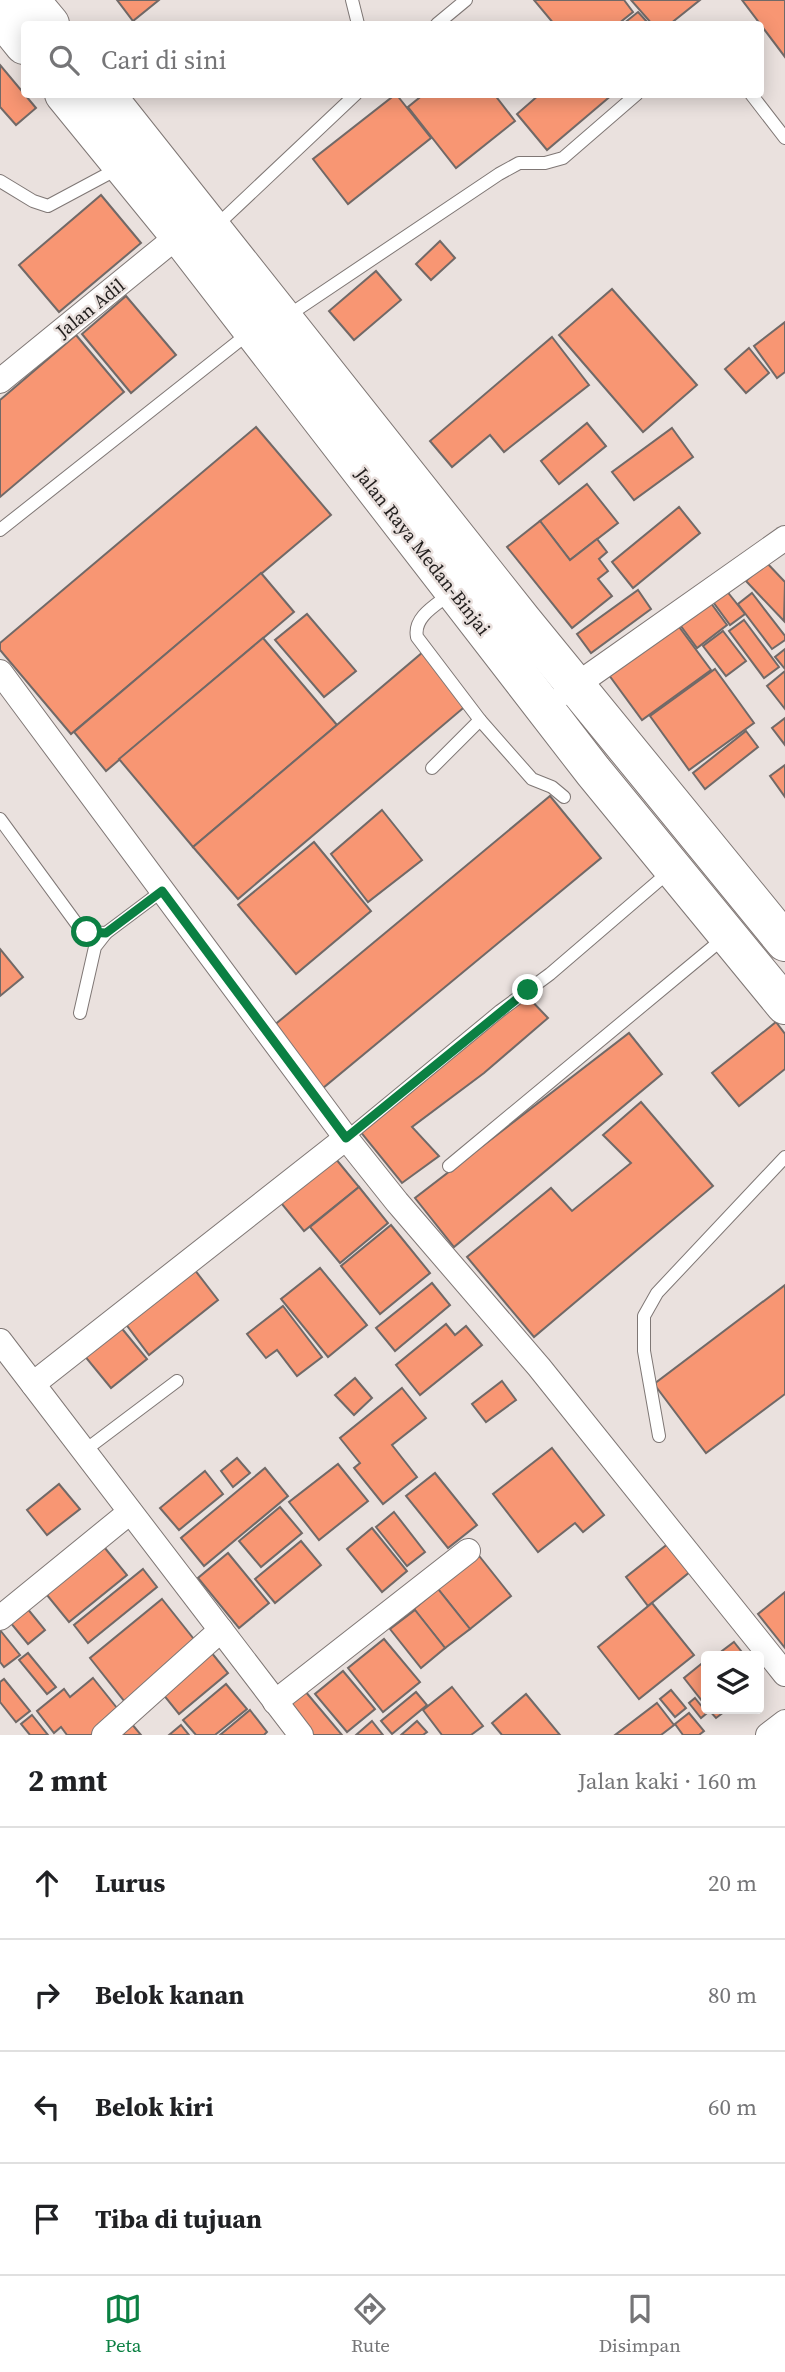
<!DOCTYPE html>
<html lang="id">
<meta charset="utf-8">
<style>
:root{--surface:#fff;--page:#f2f2f2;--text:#202124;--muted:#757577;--line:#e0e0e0;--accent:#0b8043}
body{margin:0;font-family:"Source Serif 4",serif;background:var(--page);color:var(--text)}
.controls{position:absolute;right:21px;bottom:21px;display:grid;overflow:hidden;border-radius:7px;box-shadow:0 4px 18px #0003}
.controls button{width:63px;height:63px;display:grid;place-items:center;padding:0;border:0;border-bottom:2px solid var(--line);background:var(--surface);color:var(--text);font:35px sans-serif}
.stop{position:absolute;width:21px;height:21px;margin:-16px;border:5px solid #0b8043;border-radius:50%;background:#fff}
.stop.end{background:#0b8043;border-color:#fff;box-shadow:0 2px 7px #0008}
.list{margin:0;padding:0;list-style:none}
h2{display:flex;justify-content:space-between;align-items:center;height:91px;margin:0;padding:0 28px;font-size:30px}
h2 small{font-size:23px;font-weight:400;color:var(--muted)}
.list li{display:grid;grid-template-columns:46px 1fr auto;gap:21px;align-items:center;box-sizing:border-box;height:112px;padding:0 28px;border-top:2px solid var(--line)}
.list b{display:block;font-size:26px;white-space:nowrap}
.list em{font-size:23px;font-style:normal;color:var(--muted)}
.icon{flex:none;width:38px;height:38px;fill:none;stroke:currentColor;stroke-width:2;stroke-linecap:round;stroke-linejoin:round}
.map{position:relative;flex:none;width:785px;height:1735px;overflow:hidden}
.search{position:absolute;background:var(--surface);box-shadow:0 4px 18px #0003;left:21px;right:21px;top:21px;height:77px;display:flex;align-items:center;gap:18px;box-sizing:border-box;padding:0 24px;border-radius:7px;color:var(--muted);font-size:26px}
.sheet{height:539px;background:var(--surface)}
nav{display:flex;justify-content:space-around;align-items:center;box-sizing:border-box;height:98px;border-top:2px solid var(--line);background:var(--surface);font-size:19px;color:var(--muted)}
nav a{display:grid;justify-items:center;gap:4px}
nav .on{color:var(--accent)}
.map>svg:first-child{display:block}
.building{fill:#f89673;stroke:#716967;stroke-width:2}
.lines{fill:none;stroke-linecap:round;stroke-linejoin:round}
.lane-casing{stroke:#7f7775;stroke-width:14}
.street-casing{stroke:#7f7775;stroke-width:26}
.highway-casing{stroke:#7f7775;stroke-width:40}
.lane{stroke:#fff;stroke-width:12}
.street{stroke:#fff;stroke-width:24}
.highway{stroke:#fff;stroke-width:38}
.route{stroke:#0b8043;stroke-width:9}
.labels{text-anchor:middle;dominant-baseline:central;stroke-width:5;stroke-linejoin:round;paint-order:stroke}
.street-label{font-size:19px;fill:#221f1e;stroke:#eae1de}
</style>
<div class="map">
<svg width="785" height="1735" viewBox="0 0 785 1735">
<rect width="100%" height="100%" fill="#eae1de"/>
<g class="building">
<polygon points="117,0 159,0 133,21"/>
<polygon points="534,0 624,0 633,12 618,24 554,24"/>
<polygon points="631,0 700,0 670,24 652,24"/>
<polygon points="742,0 785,0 785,57"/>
<polygon points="638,12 649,24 623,24"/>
<polygon points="0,65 36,108 16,125 0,107"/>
<polygon points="396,94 431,138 348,204 313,159"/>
<polygon points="424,94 494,94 515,121 456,168 408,107"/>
<polygon points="540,94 613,94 547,150 517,114"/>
<polygon points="101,195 141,243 59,312 19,265"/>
<polygon points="440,241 455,258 431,280 416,264"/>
<polygon points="376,271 401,300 354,340 329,311"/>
<polygon points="612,289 697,385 643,432 559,335"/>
<polygon points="126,296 176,355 131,393 82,334"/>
<polygon points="785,322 785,372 777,378 754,346"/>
<polygon points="76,335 124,392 0,497 0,400"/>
<polygon points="552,337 589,385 504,452 490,435 452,467 430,441"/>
<polygon points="749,348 769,373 746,393 725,369"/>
<polygon points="587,423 606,446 559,484 541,461"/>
<polygon points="256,427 331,515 71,734 0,650 0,643"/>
<polygon points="672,428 693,457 634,500 612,472"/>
<polygon points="587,484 618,523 570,560 540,521"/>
<polygon points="679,507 700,533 633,588 612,562"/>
<polygon points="540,521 570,560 597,539 607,552 599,559 608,571 598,579 612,596 572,628 507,547"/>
<polygon points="766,562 785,582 784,621 746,581"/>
<polygon points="261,573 294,612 106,771 74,732"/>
<polygon points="722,585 745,614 730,625 708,595"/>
<polygon points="638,590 651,609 591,653 577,634"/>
<polygon points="752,593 785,636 785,640 772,649 738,604"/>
<polygon points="705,595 727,625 697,648 675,618"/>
<polygon points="307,614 356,671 324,697 275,640"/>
<polygon points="674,620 711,670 642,720 606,671"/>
<polygon points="744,620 779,667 764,678 729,631"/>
<polygon points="723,631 746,661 726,676 703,646"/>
<polygon points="263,638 337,725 193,847 119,759"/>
<polygon points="785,649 785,669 775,657"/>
<polygon points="423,652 468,704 238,899 193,847"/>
<polygon points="715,669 754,723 689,770 650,716"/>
<polygon points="785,671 785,709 767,686"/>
<polygon points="785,718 785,745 772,728"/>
<polygon points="746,731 758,747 705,789 693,773"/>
<polygon points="785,765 785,797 770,776"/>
<polygon points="550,796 601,858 323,1088 272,1027"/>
<polygon points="382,810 422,860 368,902 331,854"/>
<polygon points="314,842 371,911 296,974 238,905"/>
<polygon points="0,949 23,977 0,996"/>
<polygon points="526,995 548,1018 484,1073 412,1127 439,1156 402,1183 359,1130"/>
<polygon points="776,1022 785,1034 785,1069 739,1106 712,1073"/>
<polygon points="629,1033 662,1074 454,1247 415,1198"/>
<polygon points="641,1102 713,1186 534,1337 467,1257 551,1188 572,1211 631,1163 603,1135"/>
<polygon points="331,1153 359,1187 304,1231 277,1198"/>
<polygon points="359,1187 388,1223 340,1263 310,1227"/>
<polygon points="391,1225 430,1273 380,1314 341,1266"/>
<polygon points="191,1265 218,1300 149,1355 122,1319"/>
<polygon points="320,1268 367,1325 328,1357 281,1299"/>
<polygon points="432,1283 450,1305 395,1351 376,1328"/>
<polygon points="785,1285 785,1394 706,1453 654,1384"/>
<polygon points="283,1306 322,1357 297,1376 277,1350 266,1358 247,1334"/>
<polygon points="446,1324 455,1335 466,1326 482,1345 420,1395 396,1365"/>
<polygon points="119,1325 147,1359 111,1388 83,1354"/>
<polygon points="355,1378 372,1398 354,1415 335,1395"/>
<polygon points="502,1381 516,1400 486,1422 472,1404"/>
<polygon points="402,1388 426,1418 392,1445 417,1477 383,1504 354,1468 360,1463 340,1438"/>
<polygon points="552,1448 604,1515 583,1532 575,1523 538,1552 493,1494"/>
<polygon points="237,1458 250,1473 233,1487 221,1471"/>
<polygon points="338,1464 368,1501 319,1540 289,1502"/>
<polygon points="265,1468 288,1496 204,1566 181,1538"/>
<polygon points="205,1471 223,1494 179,1530 160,1508"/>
<polygon points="435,1473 477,1525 448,1548 406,1496"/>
<polygon points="59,1484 80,1509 47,1535 27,1510"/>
<polygon points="280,1507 302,1533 261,1567 239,1541"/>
<polygon points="394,1512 425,1552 407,1566 376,1527"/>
<polygon points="372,1528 407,1571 382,1592 347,1549"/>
<polygon points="301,1541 321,1565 275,1603 255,1579"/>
<polygon points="100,1542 127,1575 69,1622 42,1589"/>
<polygon points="669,1543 691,1571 648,1606 626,1577"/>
<polygon points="476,1552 511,1596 470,1629 435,1585"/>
<polygon points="228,1553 269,1603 239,1628 198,1578"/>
<polygon points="143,1569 157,1587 88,1643 74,1625"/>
<polygon points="438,1589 470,1629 445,1648 414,1609"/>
<polygon points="785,1592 785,1648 758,1614"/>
<polygon points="162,1599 197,1643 125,1702 90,1658"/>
<polygon points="22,1602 45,1630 28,1644 5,1616"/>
<polygon points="652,1603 694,1655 639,1699 598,1647"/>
<polygon points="415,1610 445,1648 421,1668 390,1629"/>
<polygon points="0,1630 20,1655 4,1667 0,1662"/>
<polygon points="384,1639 420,1682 383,1712 348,1668"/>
<polygon points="734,1642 745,1656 726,1656 722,1651"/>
<polygon points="211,1652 228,1673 179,1714 162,1693"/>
<polygon points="28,1653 56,1687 47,1694 19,1660"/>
<polygon points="706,1660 706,1706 684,1678"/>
<polygon points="343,1671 375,1709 347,1732 315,1694"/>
<polygon points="93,1678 121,1713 94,1735 67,1735 61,1727 54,1733 37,1711 64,1689 70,1697"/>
<polygon points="4,1679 30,1711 16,1722 0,1702 0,1682"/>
<polygon points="226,1684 247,1709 215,1735 196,1735 183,1720"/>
<polygon points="452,1687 483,1726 471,1735 442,1735 423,1710"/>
<polygon points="671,1690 686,1708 675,1717 660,1699"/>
<polygon points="305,1691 342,1735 311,1735 287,1706"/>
<polygon points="416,1692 427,1705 392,1734 381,1721"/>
<polygon points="526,1694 560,1735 502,1735 492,1723"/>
<polygon points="695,1698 707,1713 701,1718 689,1703"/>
<polygon points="657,1703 674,1725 661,1735 615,1735"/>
<polygon points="708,1709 728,1709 716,1718"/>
<polygon points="250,1710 267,1732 264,1735 220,1735"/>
<polygon points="689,1713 704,1731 699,1735 683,1735 675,1724"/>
<polygon points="32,1715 48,1735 30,1735 21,1724"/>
<polygon points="372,1721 383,1735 356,1735"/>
<polygon points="417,1721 427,1732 423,1735 401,1735"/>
<polygon points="131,1723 141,1735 116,1735"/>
<polygon points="181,1725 189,1735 169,1735"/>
</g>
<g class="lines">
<g class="lane-casing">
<g id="lane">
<polyline points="352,0 358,24"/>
<polyline points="437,24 466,0"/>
<polyline points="751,94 785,138"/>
<polyline points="0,181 33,201 48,206 119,168"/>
<polyline points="216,226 356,94"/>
<polyline points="286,317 499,174 519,163 545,163 563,158 637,94"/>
<polyline points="0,530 249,333"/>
<polyline points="480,720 532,779 552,787 564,797"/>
<path d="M432,768l48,-48 -63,-83c-4,-20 19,-32 33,-43"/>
<polyline points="0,819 79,927 87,932 106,933"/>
<polyline points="80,1013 95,947 106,933 162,891"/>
<polyline points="346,1138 500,1011 550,974 670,871"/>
<polyline points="449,1166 725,937"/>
<polyline points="659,1436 644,1351 644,1316 657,1293 785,1157"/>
<polyline points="84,1451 177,1381"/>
</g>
</g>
<g class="street-casing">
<g id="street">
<polyline points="0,381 179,235"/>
<polyline points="0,672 346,1138 397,1202 539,1367 785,1674"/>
<polyline points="565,693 785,538"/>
<polyline points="0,1341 301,1735"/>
<polyline points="33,1384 346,1138"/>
<polyline points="0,1618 130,1512"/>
<polyline points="275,1702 468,1551"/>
<polyline points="104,1735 221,1630"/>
<polyline points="768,1735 785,1722"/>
</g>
</g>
<g class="highway-casing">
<g id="highway">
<polyline points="30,0 50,24"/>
<polyline points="0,15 24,45"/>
<polyline points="64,94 179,235 593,771 785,1005"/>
<polyline points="105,94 522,620 785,942"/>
</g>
</g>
<use href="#lane" class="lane"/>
<use href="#street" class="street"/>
<use href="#highway" class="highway"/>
</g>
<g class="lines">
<polyline class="route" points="87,932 106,933 162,891 346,1138 528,990"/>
</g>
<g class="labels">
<g class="street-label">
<text transform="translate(90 308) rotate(-39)">Jalan Adil</text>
<text transform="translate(423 551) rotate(52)">Jalan Raya Medan-Binjai</text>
</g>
</g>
</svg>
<div class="controls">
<button><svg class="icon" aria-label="layers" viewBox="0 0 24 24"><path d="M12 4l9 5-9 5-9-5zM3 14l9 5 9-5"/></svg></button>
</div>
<div class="stop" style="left:87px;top:932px"></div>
<div class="stop end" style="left:528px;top:990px"></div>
<div class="search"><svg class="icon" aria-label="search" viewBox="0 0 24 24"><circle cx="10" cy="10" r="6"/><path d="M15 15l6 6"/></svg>Cari di sini</div>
</div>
<section class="sheet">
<h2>2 mnt<small>Jalan kaki · 160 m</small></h2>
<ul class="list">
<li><svg class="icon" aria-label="ahead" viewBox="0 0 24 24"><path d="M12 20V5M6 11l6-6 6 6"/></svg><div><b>Lurus</b></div><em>20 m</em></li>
<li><svg class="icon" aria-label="right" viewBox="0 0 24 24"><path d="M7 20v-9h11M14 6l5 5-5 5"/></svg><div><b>Belok kanan</b></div><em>80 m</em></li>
<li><svg class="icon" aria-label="left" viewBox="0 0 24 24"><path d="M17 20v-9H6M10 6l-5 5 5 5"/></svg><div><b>Belok kiri</b></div><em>60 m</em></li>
<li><svg class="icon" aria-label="arrive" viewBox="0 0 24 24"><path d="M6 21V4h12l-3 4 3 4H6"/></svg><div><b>Tiba di tujuan</b></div></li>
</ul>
</section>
<nav>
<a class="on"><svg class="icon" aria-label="map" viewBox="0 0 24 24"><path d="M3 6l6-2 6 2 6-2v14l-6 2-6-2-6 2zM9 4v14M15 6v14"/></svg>Peta</a>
<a><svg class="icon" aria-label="directions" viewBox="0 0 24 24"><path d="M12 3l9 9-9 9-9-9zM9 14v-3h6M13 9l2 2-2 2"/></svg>Rute</a>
<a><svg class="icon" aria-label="saved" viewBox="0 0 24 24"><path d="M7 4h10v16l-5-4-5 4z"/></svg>Disimpan</a>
</nav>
